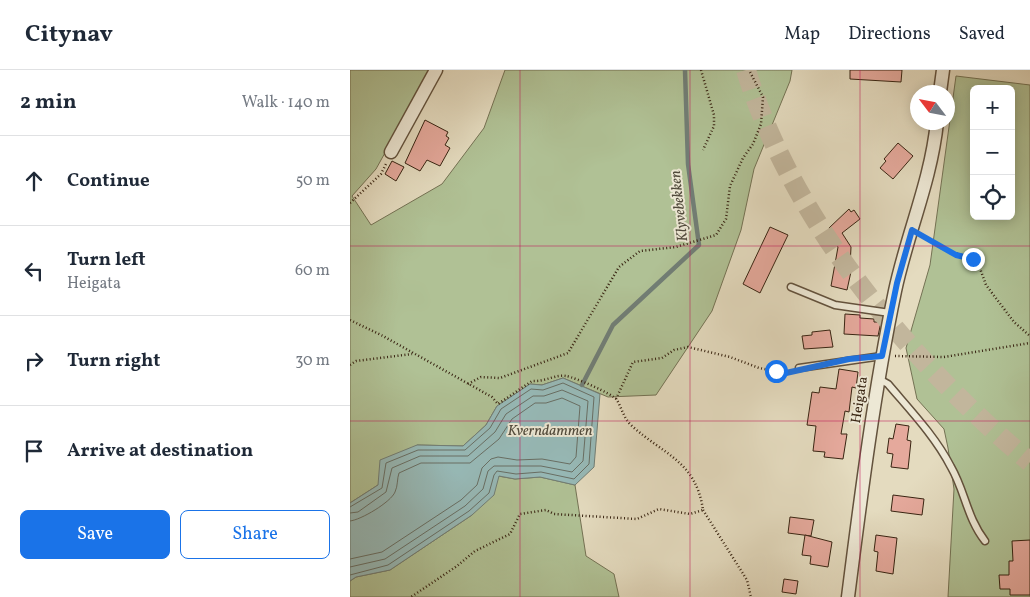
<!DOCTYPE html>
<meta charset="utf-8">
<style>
:root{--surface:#fff;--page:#f2f2f3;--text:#1f2937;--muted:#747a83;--line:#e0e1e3;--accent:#1a73e8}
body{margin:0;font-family:Vollkorn,serif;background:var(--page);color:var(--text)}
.controls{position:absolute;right:15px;top:15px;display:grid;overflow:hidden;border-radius:8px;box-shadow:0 2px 12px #0003}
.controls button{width:45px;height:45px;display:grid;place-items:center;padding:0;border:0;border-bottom:1px solid var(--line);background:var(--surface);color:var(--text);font:25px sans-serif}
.compass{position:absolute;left:560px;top:15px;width:45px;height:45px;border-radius:50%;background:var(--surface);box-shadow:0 2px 12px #0003;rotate:302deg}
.stop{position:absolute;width:15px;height:15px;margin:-11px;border:4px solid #1a73e8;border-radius:50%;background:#fff}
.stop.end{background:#1a73e8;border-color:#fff;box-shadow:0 1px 5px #0008}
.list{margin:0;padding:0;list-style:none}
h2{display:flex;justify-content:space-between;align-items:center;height:65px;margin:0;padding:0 20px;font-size:21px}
h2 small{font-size:16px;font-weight:400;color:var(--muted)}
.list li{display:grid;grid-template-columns:32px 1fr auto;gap:15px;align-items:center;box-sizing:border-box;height:90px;padding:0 20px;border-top:1px solid var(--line)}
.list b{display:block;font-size:19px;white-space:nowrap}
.list p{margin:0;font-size:16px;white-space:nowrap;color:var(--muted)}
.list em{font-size:16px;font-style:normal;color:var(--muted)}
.actions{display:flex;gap:10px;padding:15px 20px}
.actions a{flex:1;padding:11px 0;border:1px solid var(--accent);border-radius:8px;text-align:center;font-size:18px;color:var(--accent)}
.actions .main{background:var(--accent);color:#fff}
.icon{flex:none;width:28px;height:28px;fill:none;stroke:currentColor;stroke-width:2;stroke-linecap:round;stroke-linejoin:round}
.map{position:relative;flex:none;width:680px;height:527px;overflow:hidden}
header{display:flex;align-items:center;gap:30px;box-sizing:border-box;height:70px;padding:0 25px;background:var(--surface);border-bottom:1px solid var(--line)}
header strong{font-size:24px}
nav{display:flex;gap:28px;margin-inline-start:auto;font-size:18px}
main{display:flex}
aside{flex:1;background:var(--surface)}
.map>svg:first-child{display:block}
.green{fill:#b0c195;stroke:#747254;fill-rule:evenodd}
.water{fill:#97bab8;stroke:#717e76}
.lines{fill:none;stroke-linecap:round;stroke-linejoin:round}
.shore{stroke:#686f65;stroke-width:1}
.stream{stroke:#717e76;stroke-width:4.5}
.building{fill:#e5a99c;stroke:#382412}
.trunk-tunnel{stroke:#c2b69c;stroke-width:20;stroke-dasharray:20 10;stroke-linecap:butt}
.service-casing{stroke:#63523d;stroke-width:9}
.minor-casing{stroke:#63523d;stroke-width:15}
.path{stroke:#382412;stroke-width:2.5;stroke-dasharray:1 2.5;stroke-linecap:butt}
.service{stroke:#ede8d5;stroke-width:6}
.minor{stroke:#ede8d5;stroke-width:12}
.route{stroke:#1a73e8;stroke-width:6}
.grid{fill:none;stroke:#c2185b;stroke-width:1;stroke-opacity:0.55}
.labels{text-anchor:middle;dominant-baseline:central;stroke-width:4;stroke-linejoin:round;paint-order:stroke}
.street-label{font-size:14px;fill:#382412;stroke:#ede8d5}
.water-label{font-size:15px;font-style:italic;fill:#504a3c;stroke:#ede8d5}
</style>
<header>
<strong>Citynav</strong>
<nav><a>Map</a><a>Directions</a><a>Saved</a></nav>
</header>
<main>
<aside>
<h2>2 min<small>Walk · 140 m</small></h2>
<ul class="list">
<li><svg class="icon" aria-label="ahead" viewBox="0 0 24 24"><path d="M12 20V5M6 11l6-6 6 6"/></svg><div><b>Continue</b></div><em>50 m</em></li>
<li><svg class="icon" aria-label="left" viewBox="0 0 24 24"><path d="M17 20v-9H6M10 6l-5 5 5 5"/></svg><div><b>Turn left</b><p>Heigata</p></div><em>60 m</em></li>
<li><svg class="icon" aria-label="right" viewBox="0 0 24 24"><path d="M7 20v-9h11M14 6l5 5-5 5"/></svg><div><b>Turn right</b></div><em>30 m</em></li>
<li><svg class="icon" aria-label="arrive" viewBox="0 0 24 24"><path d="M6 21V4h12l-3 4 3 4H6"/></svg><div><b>Arrive at destination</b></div></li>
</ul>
<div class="actions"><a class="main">Save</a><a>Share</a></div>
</aside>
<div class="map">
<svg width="680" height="527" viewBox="0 0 680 527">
<rect width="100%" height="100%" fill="#e4dbbf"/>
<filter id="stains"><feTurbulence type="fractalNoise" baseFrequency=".004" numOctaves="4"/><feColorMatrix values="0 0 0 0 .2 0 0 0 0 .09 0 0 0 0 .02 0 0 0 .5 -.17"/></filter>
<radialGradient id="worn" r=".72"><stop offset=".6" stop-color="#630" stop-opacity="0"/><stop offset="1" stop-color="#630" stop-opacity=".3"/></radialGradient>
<g class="green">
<polygon points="0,0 81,0 26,99 2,126 21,155 92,114 134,58 155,0 442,0 440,11 404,99 391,160 362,241 306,325 258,327 213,308 192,315 180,314 147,336 136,355 113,376 67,375 28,415 0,433"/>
<path d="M606,6l74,9v512h-82l6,-108 -6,-41 -4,-19 -27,-30 -11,-51 24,-83zM624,19h37v127h-37z"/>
<polygon points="148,406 165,409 190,407 225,415 236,486 264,504 269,527 0,527 0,511 6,507 40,500 122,445"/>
</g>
<polygon class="water" points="213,308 250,324 244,397 225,415 190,407 165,409 149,406 144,425 122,445 40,500 6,507 0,511 0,433 28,415 30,390 67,375 113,376 136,355 147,336 180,314 192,315"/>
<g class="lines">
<g class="shore">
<polyline points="0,437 32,418 36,393 68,380 115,380 140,358 151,339 181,319 193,320 213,313 244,327 239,394 224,409 191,402 166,404 147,401 144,405 139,423 119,441 38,495 0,505"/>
<polyline points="0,443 8,442 36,422 42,398 70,386 118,386 145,362 156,344 183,326 194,326 212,320 238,331 233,391 222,402 191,396 144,396 138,401 133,419 115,436 35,489 0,497"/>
<path d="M0,451c11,-1 41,-19 45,-29 3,-6 2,-14 4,-19l22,-10h49l29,-24 13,-20 23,-16h11l16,-5 18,8 -4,51 -6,7 -28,-5 -25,1 -19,-3 -7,2 -9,9 -5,17 -16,15 -79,52 -32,7"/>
</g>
<polyline class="stream" points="232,315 263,255 349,175 338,94 335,0"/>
</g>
<g class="building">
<polygon points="500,0 552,0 551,12 500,9"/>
<polygon points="75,50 98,62 96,66 99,68 95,75 100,78 90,96 77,90 70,101 55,93"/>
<polygon points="548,73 563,86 543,109 530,98 536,91 534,89"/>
<polygon points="42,91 54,97 46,111 35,104"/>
<polygon points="499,139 501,142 504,140 510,149 492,163 501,177 500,197 502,197 497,220 481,216 488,177 480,166 483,164 479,158"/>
<polygon points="420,157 438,165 410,223 393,214"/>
<polygon points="495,244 510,245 510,248 524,249 524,252 531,252 528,266 494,264"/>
<polygon points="480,260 483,277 454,279 452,266 462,265 462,262"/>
<polygon points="489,299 508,302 506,318 502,317 499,342 495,341 491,364 497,364 493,389 474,387 475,382 463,381 466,356 457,355 462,322 469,323 470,317 486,319"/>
<polygon points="546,354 559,356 557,370 561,371 558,399 541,397 543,384 537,383 539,368 543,369"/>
<polygon points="543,425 574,429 572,445 541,441"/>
<polygon points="440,447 464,450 461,466 438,463"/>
<polygon points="455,465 482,472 478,497 460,494 461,486 452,485"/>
<polygon points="526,465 547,468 543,504 526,501 528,482 524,481"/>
<polygon points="680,470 680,525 660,525 660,519 650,519 649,505 659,505 659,491 663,491 662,471"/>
<polygon points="434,509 448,511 446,524 432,522"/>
</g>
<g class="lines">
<path class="trunk-tunnel" d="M396,0c46,151 164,292 284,392"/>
<g class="service-casing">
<g id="service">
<polyline points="441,217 485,235 540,243"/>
<polyline points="449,298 532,286"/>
<path d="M529,309l9,5c22,26 47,52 63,83 14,24 16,51 34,74"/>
</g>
</g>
<g class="minor-casing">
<g id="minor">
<polyline points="590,22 593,0"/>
<polyline points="41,82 86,0"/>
<path d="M498,527c13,-102 26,-205 47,-306 12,-57 36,-110 42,-169"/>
</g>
</g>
<g class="path">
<polyline points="351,0 364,45 364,56 353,80"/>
<polyline points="0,133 31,104 36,94"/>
<polyline points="573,166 591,178 623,189 628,193 636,215 664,252 680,266"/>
<path d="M0,250l33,16 109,61 6,7 34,-23c13,1 24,-7 34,-5 8,1 47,18 51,24 5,9 7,19 15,26 32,29 64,35 71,84l-13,4 -31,-5 -22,10 -83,-5 -8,-4 -26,4 -10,20 -35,17 -18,15 -46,31"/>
<polyline points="545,286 594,287 680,273"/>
<polyline points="0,295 6,291 62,284"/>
<polyline points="118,314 131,307 150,308 218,283 269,197 290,181 326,177 366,165 376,149 380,116 393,88 403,74 411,54 413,27 399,0"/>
<polyline points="266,329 283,292 312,288 324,280 338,277 380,287 409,298 436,303 441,301"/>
<polyline points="353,440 397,510 401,527"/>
</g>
<use href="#service" class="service"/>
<use href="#minor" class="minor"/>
</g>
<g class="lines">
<polyline class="route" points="426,301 436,303 499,289 532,286 547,213 562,160 606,185 623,189"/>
</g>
<path class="grid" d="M170,0v527M340,0v527M510,0v527M0,176h680M0,351h680"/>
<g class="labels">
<g class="street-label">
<text transform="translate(510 330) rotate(-81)">Heigata</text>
</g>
<g class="water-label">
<text transform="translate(330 136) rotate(-96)">Klyvebekken</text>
<text x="200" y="361">Kverndammen</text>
</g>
</g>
<rect width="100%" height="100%" filter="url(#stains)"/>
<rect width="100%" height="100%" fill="url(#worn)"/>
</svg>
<div class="controls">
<button>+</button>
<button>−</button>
<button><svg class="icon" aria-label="locate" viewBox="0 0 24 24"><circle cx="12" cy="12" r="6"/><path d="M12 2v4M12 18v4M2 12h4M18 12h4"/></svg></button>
</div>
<svg class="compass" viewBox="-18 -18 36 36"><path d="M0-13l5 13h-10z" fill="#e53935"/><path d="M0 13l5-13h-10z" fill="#747a83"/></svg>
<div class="stop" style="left:426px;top:301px"></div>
<div class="stop end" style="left:623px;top:189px"></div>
</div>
</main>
